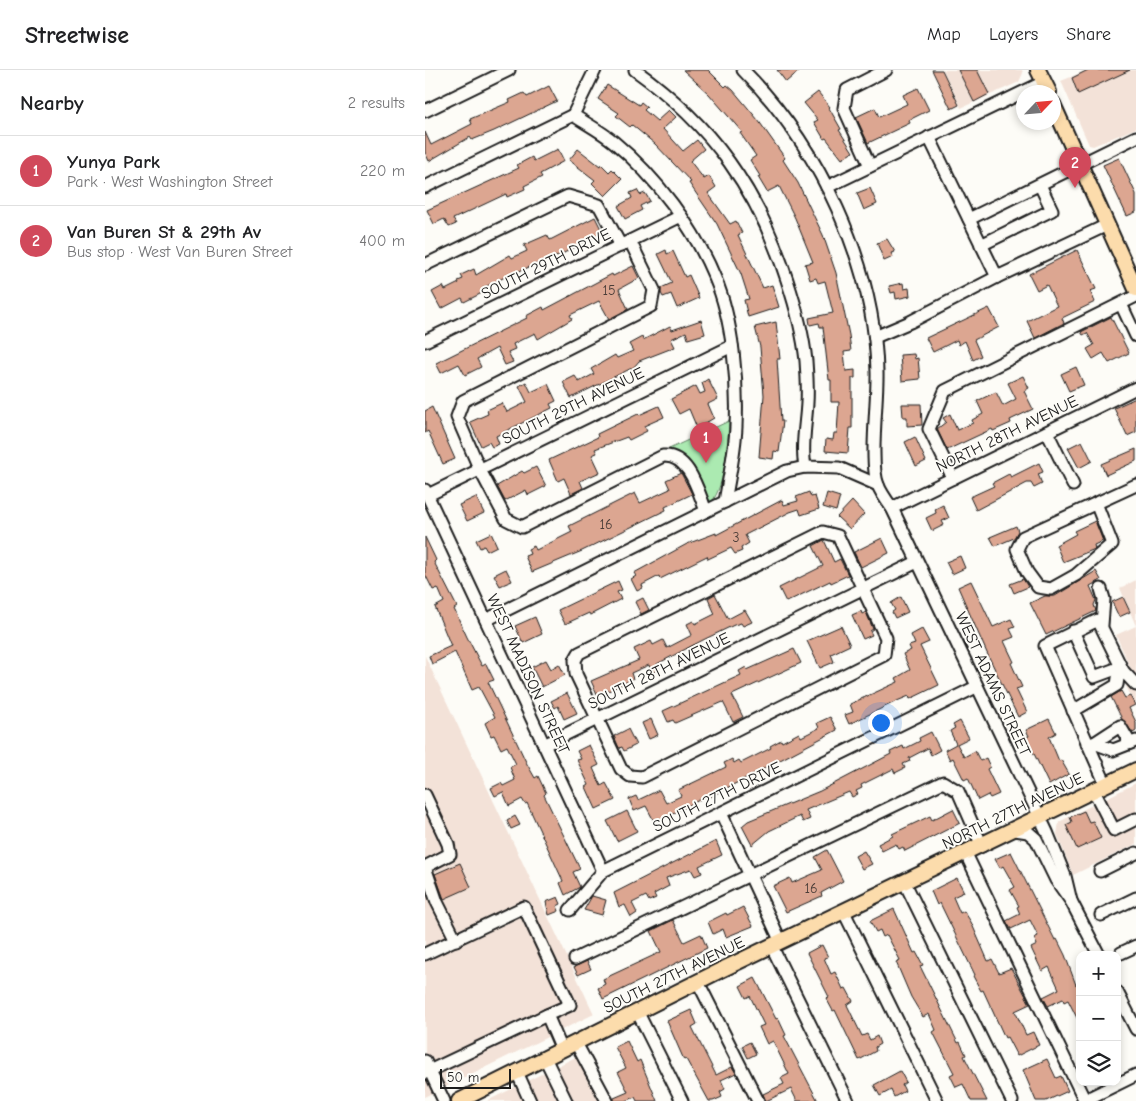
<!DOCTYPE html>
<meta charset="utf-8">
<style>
:root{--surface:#fff;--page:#f6f6f6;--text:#202124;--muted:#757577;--line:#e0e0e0;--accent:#d1495b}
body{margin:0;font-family:"Comic Neue",sans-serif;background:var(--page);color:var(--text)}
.controls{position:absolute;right:15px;bottom:15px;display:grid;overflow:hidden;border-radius:10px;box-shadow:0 2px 8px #0003}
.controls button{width:45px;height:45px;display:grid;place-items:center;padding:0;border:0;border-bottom:1px solid var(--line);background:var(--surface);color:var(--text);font:25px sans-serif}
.compass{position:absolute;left:591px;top:15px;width:45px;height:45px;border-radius:50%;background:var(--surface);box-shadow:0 2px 8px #0003;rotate:64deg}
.scale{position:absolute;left:15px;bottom:12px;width:71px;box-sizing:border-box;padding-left:5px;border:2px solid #1c1c1c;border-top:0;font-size:14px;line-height:18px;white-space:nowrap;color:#1c1c1c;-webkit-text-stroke:4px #fdfcf7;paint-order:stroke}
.you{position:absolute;left:455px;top:652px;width:18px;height:18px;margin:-12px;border:4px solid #fff;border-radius:50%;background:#1a73e8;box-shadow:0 0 0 8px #1a73e833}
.badge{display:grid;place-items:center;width:32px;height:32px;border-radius:50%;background:var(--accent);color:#fff;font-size:16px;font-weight:700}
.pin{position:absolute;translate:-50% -41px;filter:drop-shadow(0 1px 2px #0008)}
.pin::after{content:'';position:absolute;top:26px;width:18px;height:15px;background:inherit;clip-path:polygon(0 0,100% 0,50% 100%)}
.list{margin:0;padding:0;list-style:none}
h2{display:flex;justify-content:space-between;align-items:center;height:65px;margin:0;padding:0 20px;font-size:21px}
h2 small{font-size:16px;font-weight:400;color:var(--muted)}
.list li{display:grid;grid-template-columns:32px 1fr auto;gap:15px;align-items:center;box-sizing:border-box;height:70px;padding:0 20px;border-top:1px solid var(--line)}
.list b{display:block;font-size:19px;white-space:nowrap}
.list p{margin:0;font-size:16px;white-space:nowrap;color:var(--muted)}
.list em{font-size:16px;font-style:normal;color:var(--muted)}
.icon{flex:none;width:28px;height:28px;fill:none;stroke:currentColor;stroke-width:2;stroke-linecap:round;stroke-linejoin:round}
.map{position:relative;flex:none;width:711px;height:1031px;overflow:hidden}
header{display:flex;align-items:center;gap:30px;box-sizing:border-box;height:70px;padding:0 25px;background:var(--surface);border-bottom:1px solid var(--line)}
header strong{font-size:24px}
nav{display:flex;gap:28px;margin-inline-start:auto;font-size:18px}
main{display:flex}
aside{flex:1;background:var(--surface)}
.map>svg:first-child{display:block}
.built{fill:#f3e2d8}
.green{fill:#abeab1;stroke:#648366}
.building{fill:#dca691;stroke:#1c1c1c}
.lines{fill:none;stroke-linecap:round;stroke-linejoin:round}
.minor-casing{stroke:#1c1c1c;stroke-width:15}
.major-casing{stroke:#1c1c1c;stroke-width:18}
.minor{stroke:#fdfcf7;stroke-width:11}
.major{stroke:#fcdcac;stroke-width:14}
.labels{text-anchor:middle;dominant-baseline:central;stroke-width:4;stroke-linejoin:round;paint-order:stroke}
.number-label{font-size:14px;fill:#4c3e39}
.street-label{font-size:16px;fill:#1c1c1c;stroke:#fdfcf7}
</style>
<header>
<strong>Streetwise</strong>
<nav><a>Map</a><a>Layers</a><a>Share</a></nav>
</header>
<main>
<aside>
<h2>Nearby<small>2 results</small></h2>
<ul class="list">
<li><span class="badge">1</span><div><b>Yunya Park</b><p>Park · West Washington Street</p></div><em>220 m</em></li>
<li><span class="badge">2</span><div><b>Van Buren St &amp; 29th Av</b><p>Bus stop · West Van Buren Street</p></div><em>400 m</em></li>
</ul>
</aside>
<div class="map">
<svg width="711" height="1031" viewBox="0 0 711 1031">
<rect width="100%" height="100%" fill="#fdfcf7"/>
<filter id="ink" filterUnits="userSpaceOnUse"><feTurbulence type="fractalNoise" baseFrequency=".02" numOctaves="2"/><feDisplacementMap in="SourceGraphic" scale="10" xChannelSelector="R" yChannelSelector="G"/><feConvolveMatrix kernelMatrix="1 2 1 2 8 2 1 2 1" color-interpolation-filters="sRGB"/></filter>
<g filter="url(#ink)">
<g class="built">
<polygon points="518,0 597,0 598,3 594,12 536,38"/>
<polygon points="663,0 711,0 711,58 668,76 664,75 636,11"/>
<polygon points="711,510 711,638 698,609 707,602 691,565 711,556 695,518"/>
<polygon points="0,586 169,944 0,1027"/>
<polygon points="711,713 711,774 648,805 632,764 634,752"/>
<polygon points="163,981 187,1031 62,1031"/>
</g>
<path class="green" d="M304,351c-1,19 -4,73 -21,84l-28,-48 -11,-8z"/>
<g class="building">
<polygon points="258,0 283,0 300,17 302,15 308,20 333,50 360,88 358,90 373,113 398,165 411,203 424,265 426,281 419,282 421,301 430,300 430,308 427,308 427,358 425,358 423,383 400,381 401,369 408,370 409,363 412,363 414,332 406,332 406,310 404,310 398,257 395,257 394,253 385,255 384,248 408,243 400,211 393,213 391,208 385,210 380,194 388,192 370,148 354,116 342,122 333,107 335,106 325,90 331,86 315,63 317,62 284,24"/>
<polygon points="352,0 375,0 361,12"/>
<polygon points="507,0 517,0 534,35 526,39"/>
<polygon points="533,0 552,0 564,24 549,32"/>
<polygon points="663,0 705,0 653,24 647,8"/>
<polygon points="182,15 214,35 216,32 222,37 219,40 232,51 244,40 251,47 238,59 258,81 272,70 279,79 265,91 279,109 284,106 291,117 283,123 305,154 311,151 317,163 313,165 338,218 347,215 354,237 323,247 319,230 324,229 316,204 292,154 264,113 266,112 230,74 207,55 205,57 191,46 194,43 173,29"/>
<polygon points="124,16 132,31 69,61 47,70 45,67 4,91 0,82 0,62 6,75 47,54 45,49 85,32 84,30 99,23 102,27"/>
<polygon points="493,18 504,40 484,50 485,53 443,73 431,47 450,38 454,47 482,34 478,25"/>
<polygon points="393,22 405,37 404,38 416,59 414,60 428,82 417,89 401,68 399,69 389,52 393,50 379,33"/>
<polygon points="133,79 139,91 115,104 117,107 99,116 100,119 82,127 81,124 28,149 31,154 24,157 19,149 9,154 2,140 94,98 92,95 107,87 109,91"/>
<polygon points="153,79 175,96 176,94 184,102 187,99 197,109 180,126 167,113 170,110 144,90"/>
<polygon points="694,88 711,124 711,142 702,146 678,95"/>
<polygon points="445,118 452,134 439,140 432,123"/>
<polygon points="212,120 215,125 220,123 225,131 215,136 217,140 200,149 193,136 207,128 205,123"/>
<polygon points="170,147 178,163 135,185 84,205 58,218 59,222 39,232 37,228 16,239 7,222 18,216 20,220 34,213 33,211 38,209 36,205 49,199 51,205 85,185 87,188 102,181 99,175 122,165 125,170"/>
<polygon points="462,169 470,182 466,183 468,187 459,191 452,173"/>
<polygon points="241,180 242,184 248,181 260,207 264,205 274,228 252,238 246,224 238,227 236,223 236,218 247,213 233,184"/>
<polygon points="652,180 671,219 665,221 670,232 637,248 639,253 610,268 602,251 632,236 622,215 612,220 604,204"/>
<polygon points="208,196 214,208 194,219 203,239 184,249 174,231 145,245 147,249 113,269 110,263 88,274 90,279 83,282 88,292 80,295 72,278 52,289 56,297 40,305 34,294 16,303 11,293 102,248 101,246 118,237 119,240 187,204 188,206"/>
<polygon points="478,213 479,219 484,218 485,226 471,229 470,222 466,223 464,216"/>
<polygon points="564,238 574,257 549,270 556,286 548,290 540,271 534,275 532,270 508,282 501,268"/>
<polygon points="686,247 704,283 684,293 678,283 668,289 662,279 669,275 662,263 658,265 656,262"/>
<polygon points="276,250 280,264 263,269 261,262 246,269 250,277 214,291 209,297 146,328 138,312 150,306 154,312 169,304 166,299 190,285 192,288 208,281 204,274 217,267 218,270 245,256 247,260"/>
<polygon points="351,252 355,289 352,289 356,351 358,351 354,382 349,381 348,389 334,387 339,325 335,277 330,257"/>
<polygon points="489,284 490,289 493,288 495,309 477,311 475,285"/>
<polygon points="651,297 659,315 644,321 636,304"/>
<polygon points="598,306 604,318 599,321 608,339 585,350 586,353 568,361 567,359 522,380 512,359 521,352 518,348 525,344 532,360 548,353 547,350 558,344 552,331 571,322 578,336 591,329 583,313"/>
<polygon points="283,309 293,329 283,334 289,348 272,358 264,339 254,344 246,329 271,316 275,324 280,322 277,313"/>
<polygon points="101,312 106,322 123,314 131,331 125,334 127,338 71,366 74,374 67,377 64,372 56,376 45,352 63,344 62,340 77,333 82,342 102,332 94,316"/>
<polygon points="711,328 711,362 702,366 689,338"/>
<polygon points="477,334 496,334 497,355 482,356 482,347 478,347"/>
<polygon points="234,336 239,347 219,356 222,361 204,370 202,367 170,379 172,383 167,385 175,402 155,411 158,418 146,424 139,408 133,411 124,390 173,367 172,364 213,344 214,345"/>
<polygon points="7,337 30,389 18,394 3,361 0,363 0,341"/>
<polygon points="490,367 501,391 491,396 480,372"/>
<polygon points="657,371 667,391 654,398 643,378"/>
<polygon points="711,379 711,391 681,405 676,394"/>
<polygon points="614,393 618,402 613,404 617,414 609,418 606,413 602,413 551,440 545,427 569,416 567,413 584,404 586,407"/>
<polygon points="111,397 121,416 103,425 101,420 80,431 72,416 97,401 99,403"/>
<polygon points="256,403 267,424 240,437 241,440 157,481 107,502 100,486 105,484 103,479 109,476 111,480 147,462 144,456 210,423 215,433 245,419 241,410"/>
<polygon points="384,422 386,427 390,426 394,439 376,445 374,439 365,442 320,465 324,473 316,478 317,481 310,484 306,478 283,489 282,486 235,509 234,506 217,515 218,518 212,521 206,509 211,506 209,503 262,474 291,463 291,465 357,430 359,435 373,431 371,427"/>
<polygon points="402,423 415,427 411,441 398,437"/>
<polygon points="51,427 59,443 42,451 34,435"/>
<polygon points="427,431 439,444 425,459 412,447"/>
<polygon points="518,435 524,448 517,451 519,455 507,461 501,448 511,443 510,439"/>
<polygon points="670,451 678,471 669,475 670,479 638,492 631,475 651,464 649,461"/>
<polygon points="591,456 593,461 589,468 570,476 565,467"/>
<polygon points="66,463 72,476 62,481 59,476 55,478 51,470"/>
<polygon points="0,467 11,490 9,492 32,537 29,539 42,567 57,596 61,594 69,610 63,612 102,694 110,708 113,706 121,723 119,725 155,799 148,802 155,817 140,825 135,813 138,811 102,733 100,734 97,729 84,736 78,722 70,726 66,718 76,713 78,716 90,710 85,697 91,694 82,676 76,679 69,665 66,666 60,653 70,647 54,617 47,620 30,582 7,594 4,586 26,576 10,537 19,532 13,518 8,520 0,504"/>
<polygon points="457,468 464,483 436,497 429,482"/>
<polygon points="399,470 409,492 415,489 423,505 406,513 405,511 361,532 354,518 398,496 388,476"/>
<polygon points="535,486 540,498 527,504 521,492"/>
<polygon points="81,499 87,511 75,516 69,505"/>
<polygon points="671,501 676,510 665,516 671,530 669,535 671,541 621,565 605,533 620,526 630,526"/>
<polygon points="598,509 603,517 589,523 585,514"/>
<polygon points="193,511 197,520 192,522 196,529 165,545 164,543 140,554 133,540"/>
<polygon points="546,511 568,557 586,549 590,557 585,559 589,567 579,571 589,592 586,593 597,617 591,619 602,642 593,647 562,583 533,517"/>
<polygon points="290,524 303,549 320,540 327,552 318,556 316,553 309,555 278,570 232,594 234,599 227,603 224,595 206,603 208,609 173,626 166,611 214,590 209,579 226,571 228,575 238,570 242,578 267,565 262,554 268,551 270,554 290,544 283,528"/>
<polygon points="476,527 483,542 470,548 467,542 470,540 466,533"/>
<polygon points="698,527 705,542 694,547 687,532"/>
<polygon points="218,528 224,540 216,544 210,532"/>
<polygon points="436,541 437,544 441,542 448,559 445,561 447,565 438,569 427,545"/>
<polygon points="110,547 117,564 98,573 90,556"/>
<polygon points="416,556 425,575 406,584 409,592 395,598 382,571"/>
<polygon points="497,559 504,572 495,576 514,615 485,629 484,626 472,631 424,654 420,645 428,642 425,634 473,612 471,608 485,600 478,584 486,580 484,576 490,574 486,565"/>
<polygon points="369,579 376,593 307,625 318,647 308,652 298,632 250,653 248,650 243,652 238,641 316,605 314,601 321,597 322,600"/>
<polygon points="121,590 126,599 134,594 140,605 117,617 107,597"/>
<polygon points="696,621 700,628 705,626 710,635 704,638 711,652 711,661 708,663 697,649 686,627"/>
<polygon points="142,623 152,643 139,649 133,636 130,638 126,631"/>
<polygon points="405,647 412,660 281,729 280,727 230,753 221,736 209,741 204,729 211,726 213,730 234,720 241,733 256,726 253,720 301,697 299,693 307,689 309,693 314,690 316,693 346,678 345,676 356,670 357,672 374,663 376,667 394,658 392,653"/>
<polygon points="226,649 233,665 224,669 217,653"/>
<polygon points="624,649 631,663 624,667 634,691 636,690 644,704 624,715 601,667 604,666 601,660"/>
<polygon points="535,651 544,668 532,674 539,687 550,681 555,691 561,688 565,697 562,699 574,724 565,728 563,725 553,730 543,708 539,710 528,688 525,690 520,680 531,674 525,661 530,658 528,655"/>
<polygon points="203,659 211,675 199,681 197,677 194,678 189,666"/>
<polygon points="506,662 515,680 506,685 503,678 484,688 485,691 478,694 480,698 470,703 468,699 436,715 437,718 431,721 433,724 427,727 424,722 381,740 385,749 378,752 375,746 344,761 327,775 317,756 323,751 395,721 466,684 465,682 478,676 479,679 495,671 494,668"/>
<polygon points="164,675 174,695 168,698 176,716 181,713 190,730 171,739 161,717 164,715 152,690 156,689 152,681"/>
<polygon points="528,739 535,753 480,781 478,777 474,779 471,774 457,781 453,774 468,766 467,764 505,746 507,750"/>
<polygon points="202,741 212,761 192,771 182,751"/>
<polygon points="659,741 664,752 668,751 676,768 652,779 641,755 647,752 645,747"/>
<polygon points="90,746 95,755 86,759 82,751"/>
<polygon points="291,771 297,785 274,796 277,803 270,806 266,799 241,808 244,816 229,824 231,828 224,831 221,826 207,833 212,843 206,847 200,835 194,837 189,823"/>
<polygon points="402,780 418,811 396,823 397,826 361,842 348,816 365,808 367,813 397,800 390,787"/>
<polygon points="439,781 447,794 437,799 430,786"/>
<polygon points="586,782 630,870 632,869 640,885 651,915 655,913 655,954 643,930 639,932 638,929 623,936 618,927 634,919 624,897 617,901 606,878 612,875 609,868 613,866 605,850 586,859 581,851 595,844 592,837 594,836 585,820 590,817 578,796 575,798 570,789"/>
<polygon points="35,793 46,817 19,829 10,804"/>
<polygon points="532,808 539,822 528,827 535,843 539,841 546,852 563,891 567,889 574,903 586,898 605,934 590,941 601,965 608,962 614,975 592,986 582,967 580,968 558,920 556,921 548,906 550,905 515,833 512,835 506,821"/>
<polygon points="167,826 181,830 177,845 159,840"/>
<polygon points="133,827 136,834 132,836 134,841 124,845 121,832"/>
<polygon points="318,837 328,856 301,867 298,859 288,864 283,852 301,843 302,845"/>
<polygon points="469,839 489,883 491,882 498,895 495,896 533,973 535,972 541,985 539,986 562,1031 546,1031 538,1014 531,1017 525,1005 529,1003 508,962 511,960 504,944 498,947 486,927 471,892 475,890 462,865 458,867 455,860 451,862 445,851"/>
<polygon points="248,850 259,872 276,864 282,878 178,929 173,918 180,914 178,909 236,882 226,861"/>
<polygon points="397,875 403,887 399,888 406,904 410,902 418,919 421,918 428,931 422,935 437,966 442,964 445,970 452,966 455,974 450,977 451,981 434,990 410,940 408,941 401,928 404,927 382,883"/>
<polygon points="162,891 166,899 153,905 149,897"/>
<polygon points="330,908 351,949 353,948 361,965 359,966 393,1031 372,1031 366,1019 341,1031 338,1024 359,1014 356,1008 364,1004 348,971 342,974 334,957 339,955 325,926 321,928 315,916"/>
<polygon points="266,940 272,954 267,957 291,1005 307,997 311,1003 296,1010 300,1019 295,1022 297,1027 288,1031 284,1031 261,989 259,990 242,951"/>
<polygon points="202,971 212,992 215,990 232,1031 212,1031 210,1027 201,1031 189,1031 189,1028 203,1022 193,1002 201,998 190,977"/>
<polygon points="325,972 331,984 323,988 317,976"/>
<polygon points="622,989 631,1008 636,1006 643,1021 621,1031 611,1031 598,1000"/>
<polygon points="475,1001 481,1012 477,1015 480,1021 469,1027 466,1020 455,1026 449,1015"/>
</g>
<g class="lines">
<g class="minor-casing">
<g id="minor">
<path d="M210,0c77,55 123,120 152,210 9,27 16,53 19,81 1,14 2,28 1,42 -1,21 -6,43 -2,64"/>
<path d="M318,0c75,75 132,194 134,302 1,27 -8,91 1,113 3,8 9,16 14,23l155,324 18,44 6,25"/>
<polyline points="0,41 84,0"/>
<path d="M148,45c14,9 29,17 41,27 42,35 80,85 101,136 18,42 23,103 21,149 -1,25 -7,50 -11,75"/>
<polyline points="148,45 170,0"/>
<polyline points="504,67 572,207"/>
<polyline points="445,96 419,38 422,20 461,0"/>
<polyline points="0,117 148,45"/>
<polyline points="402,117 619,12"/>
<polyline points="544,149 711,67"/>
<path d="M205,171l24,49 -3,16 -188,95 -6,16 23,53 26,49 16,8 141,-71c26,-2 35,35 43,55"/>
<polyline points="556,175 627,140 615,115"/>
<polyline points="0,195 143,126 174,135 196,176"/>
<polyline points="696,234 711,266"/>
<polyline points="450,267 485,252 572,207 682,155"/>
<polyline points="0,271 256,146"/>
<polyline points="622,362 648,415"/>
<polyline points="528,408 504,359 520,321 711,226"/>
<polyline points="0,420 178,801"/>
<polyline points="3,425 307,276"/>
<polyline points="671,433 687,474 651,505 626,519 613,517 602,502 592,479 598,467 711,415"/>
<polyline points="467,438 711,318"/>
<polygon points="398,462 413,466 461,568 459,585 217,707 205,706 196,699 151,604 150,590 154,583"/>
<polyline points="676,519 679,529 677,555"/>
<polyline points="61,550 362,401 380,397 414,398 453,415"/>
<polyline points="648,561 669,607 696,597"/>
<polyline points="648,641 692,615 693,608 698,601"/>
<polyline points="669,673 695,656 705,673"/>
<polyline points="662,674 669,673 688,680 711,671"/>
<polyline points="119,675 492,492"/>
<polyline points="681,715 620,576 673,550 698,601 711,615"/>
<polyline points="669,721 689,760 711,749"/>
<polyline points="0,725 23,774 25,784 0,797 12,832 31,870"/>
<polyline points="296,743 356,872"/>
<polyline points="590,760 603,762 611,769 631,810 646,831 674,885"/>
<polyline points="541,784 660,1031"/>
<polyline points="675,801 711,783"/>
<polyline points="480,813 587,1031"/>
<polyline points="145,840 178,801 551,617"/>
<polyline points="419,842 512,1031"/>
<polyline points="676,845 711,828"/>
<polyline points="347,877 423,1031"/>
<polyline points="696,883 711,876"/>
<polyline points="0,884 99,837 145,935 122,945 137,980"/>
<polyline points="150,889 518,712 533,721 557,776"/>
<polyline points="273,912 333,1031"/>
<polyline points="692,922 711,959"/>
<polyline points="213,943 257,1031"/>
<polyline points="151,973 182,1031"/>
<polyline points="120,988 141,1031"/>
<polyline points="0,991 19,1031"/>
<polyline points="92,1002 105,1031"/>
<polyline points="0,1003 122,945"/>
<polyline points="658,1031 711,1005"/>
</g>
</g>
<g class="major-casing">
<g id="major">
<polyline points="613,0 624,22"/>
<polyline points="628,34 711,219"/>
<polyline points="34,1031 292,902 711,700"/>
</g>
</g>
<use href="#minor" class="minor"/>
<use href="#major" class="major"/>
</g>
</g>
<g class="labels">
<g class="number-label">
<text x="184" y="220">15</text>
<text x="181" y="454">16</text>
<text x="311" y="467">3</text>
<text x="386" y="818">16</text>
</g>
<g class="street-label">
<text transform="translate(121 194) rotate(-26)">SOUTH 29TH DRIVE</text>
<text transform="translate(148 336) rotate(-26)">SOUTH 29TH AVENUE</text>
<text transform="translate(582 364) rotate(-26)">NORTH 28TH AVENUE</text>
<text transform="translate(234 601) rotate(-26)">SOUTH 28TH AVENUE</text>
<text transform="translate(103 604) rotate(65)">WEST MADISON STREET</text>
<text transform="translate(568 614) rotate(65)">WEST ADAMS STREET</text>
<text transform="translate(292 727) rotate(-26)">SOUTH 27TH DRIVE</text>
<text transform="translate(588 741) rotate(-26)">NORTH 27TH AVENUE</text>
<text transform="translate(249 905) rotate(-26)">SOUTH 27TH AVENUE</text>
</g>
</g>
</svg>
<div class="controls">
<button>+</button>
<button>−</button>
<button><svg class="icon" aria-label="layers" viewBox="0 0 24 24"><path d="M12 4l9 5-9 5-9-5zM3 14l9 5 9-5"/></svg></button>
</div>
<svg class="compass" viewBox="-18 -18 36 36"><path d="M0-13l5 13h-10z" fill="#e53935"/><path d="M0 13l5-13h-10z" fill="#757577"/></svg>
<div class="scale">50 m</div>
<div class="you"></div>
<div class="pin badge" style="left:281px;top:393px">1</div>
<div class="pin badge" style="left:650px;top:118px">2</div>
</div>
</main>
